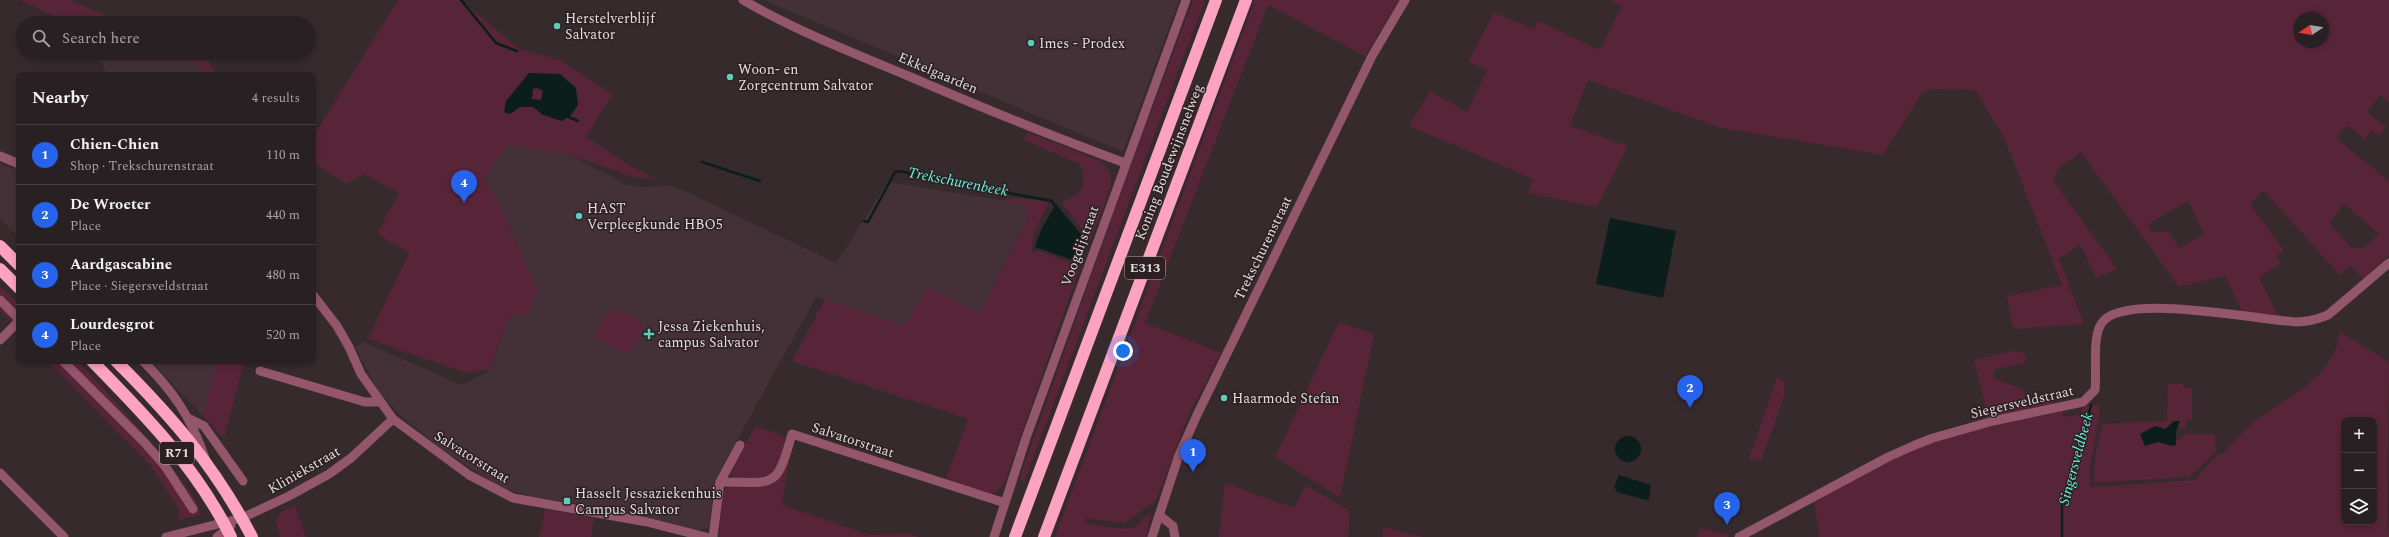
<!DOCTYPE html>
<meta charset="utf-8">
<style>
:root{--surface:#282022;--page:#342d2f;--text:#f1f3f6;--muted:#a5a3a5;--line:#443e40;--accent:#2563eb}
body{margin:0;font-family:Spectral,serif;background:var(--page);color:var(--text)}
.controls{position:absolute;right:12px;bottom:12px;display:grid;overflow:hidden;border-radius:8px;box-shadow:0 2px 6px #0003}
.controls button{width:36px;height:36px;display:grid;place-items:center;padding:0;border:0;border-bottom:1px solid var(--line);background:var(--surface);color:var(--text);font:20px sans-serif}
.compass{position:absolute;left:2293px;top:12px;width:36px;height:36px;border-radius:50%;background:var(--surface);box-shadow:0 2px 6px #0003;rotate:258deg}
.you{position:absolute;left:1123px;top:351px;width:14px;height:14px;margin:-10px;border:3px solid #fff;border-radius:50%;background:#1a73e8;box-shadow:0 0 0 6px #1a73e833}
.badge{display:grid;place-items:center;width:26px;height:26px;border-radius:50%;background:var(--accent);color:#fff;font-size:13px;font-weight:700}
.pin{position:absolute;translate:-50% -33px;filter:drop-shadow(0 1px 2px #0008)}
.pin::after{content:'';position:absolute;top:21px;width:14px;height:12px;background:inherit;clip-path:polygon(0 0,100% 0,50% 100%)}
.list{margin:0;padding:0;list-style:none}
h2{display:flex;justify-content:space-between;align-items:center;height:52px;margin:0;padding:0 16px;font-size:17px}
h2 small{font-size:13px;font-weight:400;color:var(--muted)}
.list li{display:grid;grid-template-columns:26px 1fr auto;gap:12px;align-items:center;box-sizing:border-box;height:60px;padding:0 16px;border-top:1px solid var(--line)}
.list b{display:block;font-size:15px;white-space:nowrap}
.list p{margin:0;font-size:13px;white-space:nowrap;color:var(--muted)}
.list em{font-size:13px;font-style:normal;color:var(--muted)}
.icon{flex:none;width:22px;height:22px;fill:none;stroke:currentColor;stroke-width:2;stroke-linecap:round;stroke-linejoin:round}
.map{position:relative;flex:none;width:2389px;height:537px;overflow:hidden}
.search{position:absolute;background:var(--surface);box-shadow:0 2px 6px #0003;left:16px;top:16px;width:300px;height:44px;display:flex;align-items:center;gap:10px;box-sizing:border-box;padding:0 14px;border-radius:22px;color:var(--muted);font-size:15px}
.panel{position:absolute;background:var(--surface);box-shadow:0 2px 6px #0003;left:16px;top:72px;width:300px;height:292px;border-radius:8px}
.map>svg:first-child{display:block}
.built{fill:#443137}
.green{fill:#582538;fill-rule:evenodd}
.water{fill:#0b1e1b;fill-rule:evenodd}
.lines{fill:none;stroke-linecap:round;stroke-linejoin:round}
.stream{stroke:#0b1e1b;stroke-width:2.5}
.street{stroke:#93566b;stroke-width:9}
.highway{stroke:#fda2c1;stroke-width:12}
.poi-dot{fill:#5bcebc;stroke:#2c2023;stroke-width:1.5}
.labels{text-anchor:middle;dominant-baseline:central;stroke-width:3;stroke-linejoin:round;paint-order:stroke}
.shield{fill:#2c2023;stroke:#aea4a7;stroke-width:1}
.shield-label{font-size:13px;font-weight:bold;fill:#e5dcdf}
.poi-label{font-size:14px;fill:#e5dcdf;stroke:#2c2023;text-anchor:start}
.street-label{font-size:14px;fill:#e5dcdf;stroke:#2c2023}
.water-label{font-size:15px;font-style:italic;fill:#64f3dd;stroke:#2c2023}
</style>
<div class="map">
<svg width="2389" height="537" viewBox="0 0 2389 537">
<rect width="100%" height="100%" fill="#362a2d"/>
<g class="built">
<polygon points="764,0 1179,0 1123,152"/>
<polygon points="97,53 188,53 205,75 107,75"/>
<polygon points="508,145 570,155 627,185 639,187 674,186 836,263 888,182 1025,204 1029,216 980,313 904,326 816,297 715,480 709,528 695,531 635,514 534,497 503,489 441,449 401,416 380,394 355,347 364,342 461,385 490,370 509,316 538,292 498,202 484,180"/>
<polygon points="0,164 19,171 19,237 0,219"/>
<polygon points="151,361 217,361 203,416"/>
</g>
<g class="green">
<polygon points="20,0 70,0 121,22 174,21 178,23 69,23"/>
<polygon points="398,0 460,0 519,49 560,60 612,94 586,137 632,167 658,179 633,177 570,155 508,145 484,180 498,202 538,292 529,314 509,316 490,369 467,373 368,339 409,253 379,235 378,231 399,193 364,174 346,184 313,162 313,137"/>
<polygon points="1193,0 1205,0 1024,482 1019,480 1116,205"/>
<path d="M1255,0h144l-34,56 -97,-51 -123,318 76,30 -32,61 -33,87 -32,22 -39,-5v5c12,2 42,10 53,2 6,-4 5,-10 13,-11l-5,23h-91z"/>
<path d="M1610,0h779v102l-9,-7 -13,17 19,15 -7,9 -8,-6 -6,10 -18,-15 -11,13 53,43v74l-26,24 -13,-14 -10,10 -76,-84 -14,13 34,47 -8,5 5,7 -22,15 19,37 -35,-2 -18,-37 -46,11 -98,-135 -25,19 -2,11 63,87 -21,9 -16,-34 -21,15 25,65 -71,5 -6,-33 55,-11 -57,-145 -30,-50 -42,-1 -11,4 -39,62 -162,-27 -133,-48 -18,46 58,20 -31,61 -69,-14 5,-14 -124,-53 21,-35 37,21 20,-42 -19,-9 26,-48 40,16 4,-8 62,29 22,-44zM2299,18h24v24h-24zM2188,201l16,33 -25,14 -11,-17 -16,2 -4,-9zM2344,204l35,30 -16,14h-11l-23,-25z"/>
<polygon points="188,53 202,53 218,75 205,75"/>
<path d="M1027,132l75,30c4,4 8,8 9,13 2,15 -15,49 -21,65l-29,-38c22,-7 27,-16 19,-38l-56,-24z"/>
<polygon points="1007,197 1049,202 1034,234 1031,253 1039,251 1080,267 1004,484 996,493 989,494 949,483 946,478 968,419 792,361 825,299 904,326 928,287 980,313 1029,216 1025,205 1005,201"/>
<polygon points="0,286 19,304 19,330 0,310"/>
<polygon points="616,310 635,316 643,324 640,336 632,350 622,353 594,337 608,311"/>
<polygon points="1339,322 1374,334 1340,498 1275,457"/>
<path d="M2339,331l50,31 -2,153 2,22h-570l-5,-37c37,-19 73,-41 112,-56 43,-17 91,-26 137,-34v6l10,1 9,-5 2,-5 4,-2h12c-1,28 -12,54 -10,82l104,-7 25,-27 2,2c11,-11 21,-23 33,-33 31,-25 84,-45 85,-91zM2344,420h30v102h-30z"/>
<polygon points="2017,350 2025,354 2027,361 2021,364 1995,369 1993,374 1995,379 2023,389 2027,405 2051,400 2054,405 1989,420 1974,360"/>
<path d="M48,361h29c31,31 59,64 87,98 13,16 32,36 37,56l-22,5v-11l-29,-44z"/>
<polygon points="217,361 244,361 224,439 203,416"/>
<polygon points="1777,376 1784,382 1785,394 1761,461 1753,458 1752,460 1749,459"/>
<path d="M2168,384h15v4h9v32h-6v9l-8,-1 2,-7 -15,8 -10,-3 3,16 18,3v-4l9,-7h30l1,18 -27,25 -95,6c-1,-20 4,-39 8,-59l65,-3z"/>
<polygon points="755,426 785,437 781,466 768,478 733,478 730,474"/>
<path d="M789,458l-7,47 88,30 40,-1 9,3h-200l3,-42 3,-6c34,-10 47,11 64,-31z"/>
<polygon points="1225,483 1294,508 1306,485 1350,511 1348,537 1219,537"/>
<polygon points="295,505 306,537 280,537 276,521 280,513"/>
<polygon points="545,509 594,518 591,537 539,537"/>
<polygon points="1383,527 1423,537 1383,537"/>
<polygon points="1700,528 1729,535 1728,537 1697,537"/>
</g>
<g class="water">
<path d="M529,73l31,1 16,14 2,17 -7,10 -9,6 -19,-6 -10,-8h-13l-10,7 -6,-2 2,-11zM537,88l6,3 -2,9 -9,-1 1,-10z"/>
<polygon points="1056,204 1085,239 1086,244 1081,261 1078,262 1035,247 1042,228"/>
<polygon points="1610,218 1676,231 1663,298 1596,284"/>
<polygon points="2174,421 2180,421 2176,431 2176,445 2172,446 2158,442 2145,446 2140,434 2155,426 2165,429"/>
<circle cx="1628" cy="449" r="13"/>
<polygon points="1619,475 1651,485 1649,499 1646,500 1617,492 1614,487"/>
</g>
<g class="lines">
<g class="stream">
<polyline points="461,0 496,43 517,51"/>
<polyline points="564,115 578,121"/>
<polyline points="702,162 760,181"/>
<polyline points="864,221 868,222 895,172 900,171 931,179 1052,201 1055,206"/>
<polyline points="2062,537 2062,501 2079,452 2091,405"/>
</g>
<g class="street">
<path d="M743,0c52,30 107,52 163,75 72,31 145,61 219,88"/>
<polyline points="0,156 19,164"/>
<polyline points="313,295 337,326 349,347 361,374 393,419 469,475 513,498 647,522 706,537"/>
<polyline points="0,300 19,319"/>
<polyline points="0,340 19,321"/>
<polyline points="63,361 145,443 165,466 193,509"/>
<path d="M143,361c30,30 48,56 62,97"/>
<polyline points="260,371 365,402 379,402"/>
<polyline points="190,419 204,426 243,481"/>
<polyline points="0,473 64,537"/>
<path d="M720,482c55,0 56,9 72,-48l213,69"/>
<polyline points="1159,515 1173,526 1175,537"/>
<polyline points="166,537 242,518 289,496 329,474 351,458 393,419"/>
<polyline points="217,537 231,526"/>
<polyline points="713,537 720,482 740,445"/>
<polyline points="994,537 1026,438 1186,0"/>
<polyline points="1152,537 1179,455 1197,415 1372,56 1405,0"/>
<path d="M1739,537l149,-80 27,-12 18,-7 60,-17 90,-19 12,-12c2,-18 -3,-51 6,-66 19,-33 159,-4 195,-2 11,0 22,-3 32,-7l61,-52"/>
</g>
<g class="highway">
<polyline points="0,246 19,265"/>
<polyline points="0,269 19,288"/>
<path d="M92,361c53,54 105,107 139,176"/>
<path d="M116,361c57,57 98,104 136,176"/>
<polyline points="1015,537 1216,0"/>
<polyline points="1044,537 1246,0"/>
</g>
</g>
<g class="poi-dot">
<circle cx="557" cy="26" r="4"/>
<circle cx="1031" cy="43" r="4"/>
<circle cx="730" cy="77" r="4"/>
<circle cx="579" cy="216" r="4"/>
<path d="M647 328h4v4h4v4h-4v4h-4v-4h-4v-4h4z"/>
<circle cx="1224" cy="398" r="4"/>
<rect x="563" y="497" width="8" height="8" rx="2"/>
</g>
<g class="labels">
<g class="shield">
<rect x="1125" y="257" width="40" height="22" rx="3"/>
<rect x="160" y="442" width="34" height="22" rx="3"/>
</g>
<g class="shield-label">
<text x="1145" y="268">E313</text>
<text x="177" y="453">R71</text>
</g>
<g class="poi-label">
<text x="565" y="18">Herstelverblijf<tspan x="565" dy="16">Salvator</tspan></text>
<text x="1039" y="43">Imes - Prodex</text>
<text x="738" y="69">Woon- en<tspan x="738" dy="16">Zorgcentrum Salvator</tspan></text>
<text x="587" y="208">HAST<tspan x="587" dy="16">Verpleegkunde HBO5</tspan></text>
<text x="658" y="326">Jessa Ziekenhuis,<tspan x="658" dy="16">campus Salvator</tspan></text>
<text x="1232" y="398">Haarmode Stefan</text>
<text x="575" y="493">Hasselt Jessaziekenhuis<tspan x="575" dy="16">Campus Salvator</tspan></text>
</g>
<g class="street-label">
<text transform="translate(938 73) rotate(23)">Ekkelgaarden</text>
<text transform="translate(1169 162) rotate(-69)">Koning Boudewijnsnelweg</text>
<text transform="translate(1080 246) rotate(-70)">Voogdijstraat</text>
<text transform="translate(1263 248) rotate(-64)">Trekschurenstraat</text>
<text transform="translate(2022 402) rotate(-13)">Siegersveldstraat</text>
<text transform="translate(853 440) rotate(18)">Salvatorstraat</text>
<text transform="translate(472 457) rotate(32)">Salvatorstraat</text>
<text transform="translate(304 470) rotate(-30)">Kliniekstraat</text>
</g>
<g class="water-label">
<text transform="translate(958 182) rotate(11)">Trekschurenbeek</text>
<text transform="translate(2076 459) rotate(-75)">Singersveldbeek</text>
</g>
</g>
</svg>
<div class="controls">
<button>+</button>
<button>−</button>
<button><svg class="icon" aria-label="layers" viewBox="0 0 24 24"><path d="M12 4l9 5-9 5-9-5zM3 14l9 5 9-5"/></svg></button>
</div>
<svg class="compass" viewBox="-18 -18 36 36"><path d="M0-13l5 13h-10z" fill="#e53935"/><path d="M0 13l5-13h-10z" fill="#a5a3a5"/></svg>
<div class="you"></div>
<div class="pin badge" style="left:1193px;top:472px">1</div>
<div class="pin badge" style="left:1690px;top:408px">2</div>
<div class="pin badge" style="left:1727px;top:525px">3</div>
<div class="pin badge" style="left:464px;top:203px">4</div>
<div class="search"><svg class="icon" aria-label="search" viewBox="0 0 24 24"><circle cx="10" cy="10" r="6"/><path d="M15 15l6 6"/></svg>Search here</div>
<section class="panel">
<h2>Nearby<small>4 results</small></h2>
<ul class="list">
<li><span class="badge">1</span><div><b>Chien-Chien</b><p>Shop · Trekschurenstraat</p></div><em>110 m</em></li>
<li><span class="badge">2</span><div><b>De Wroeter</b><p>Place</p></div><em>440 m</em></li>
<li><span class="badge">3</span><div><b>Aardgascabine</b><p>Place · Siegersveldstraat</p></div><em>480 m</em></li>
<li><span class="badge">4</span><div><b>Lourdesgrot</b><p>Place</p></div><em>520 m</em></li>
</ul>
</section>
</div>
